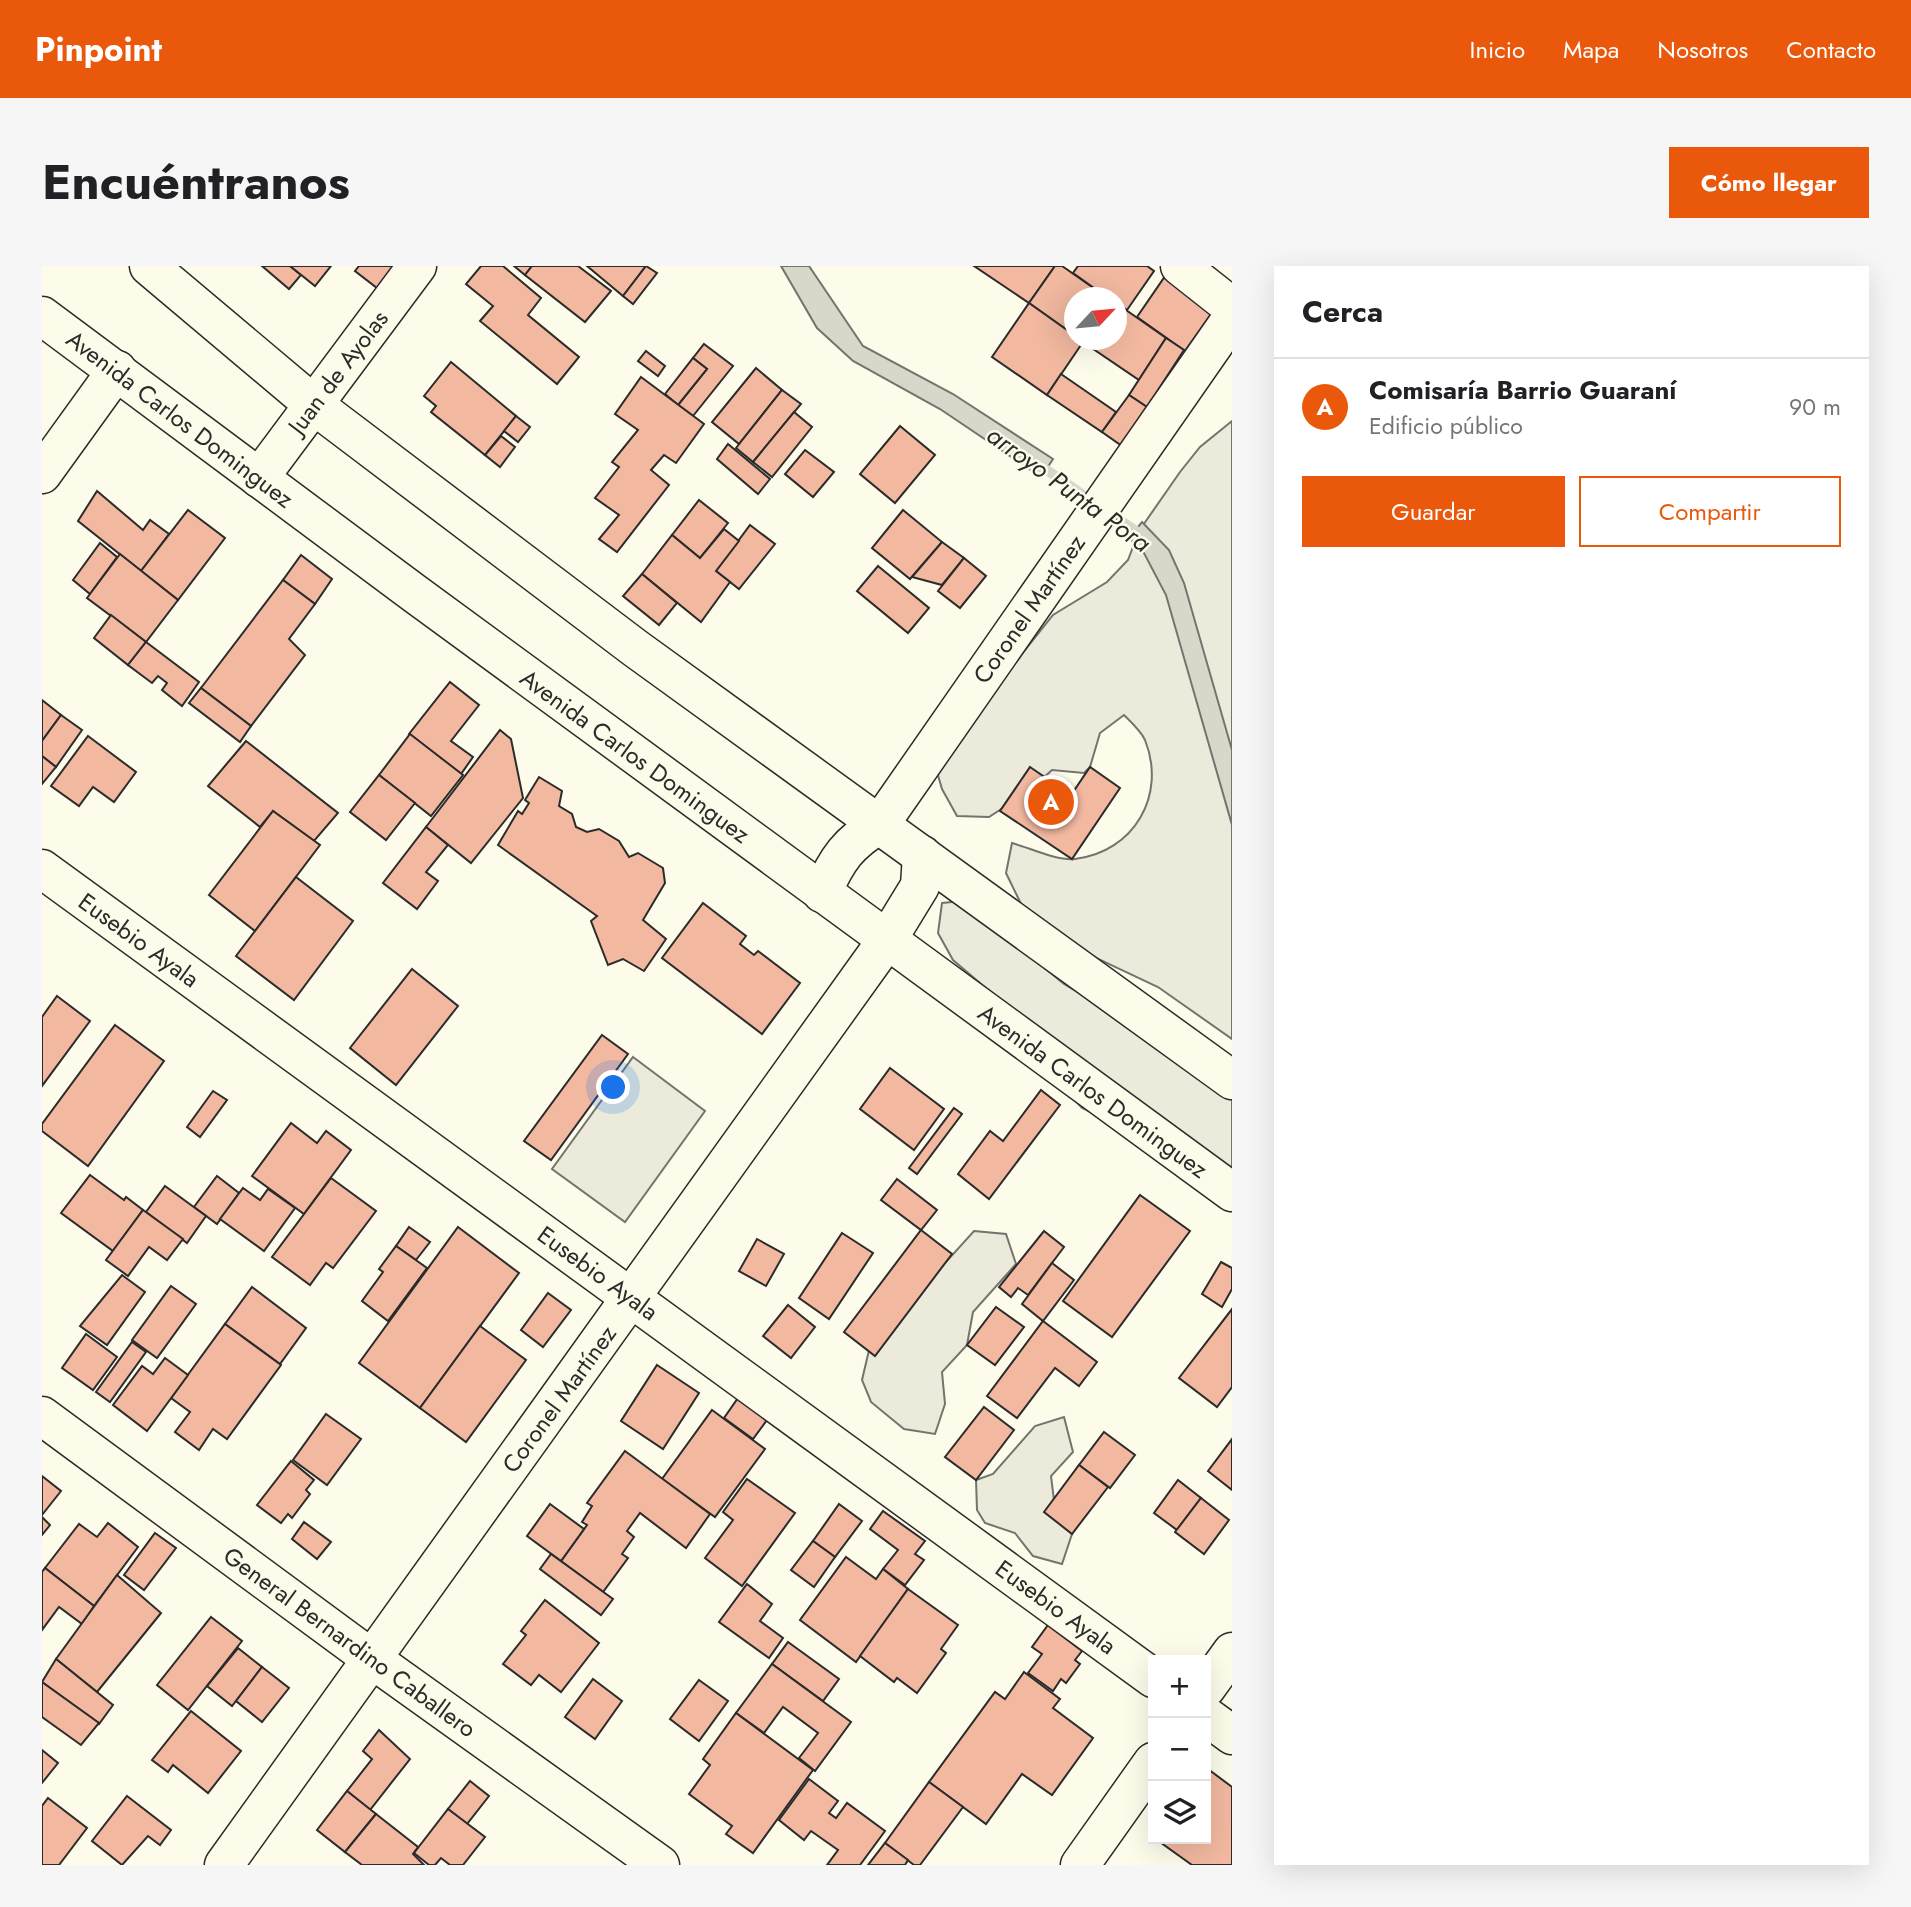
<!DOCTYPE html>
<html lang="es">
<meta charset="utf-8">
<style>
:root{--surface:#fff;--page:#f6f6f6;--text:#202124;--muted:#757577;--line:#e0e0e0;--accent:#ea580c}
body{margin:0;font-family:Jost,sans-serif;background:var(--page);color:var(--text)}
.controls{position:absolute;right:21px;bottom:21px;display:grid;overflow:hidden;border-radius:0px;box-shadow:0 7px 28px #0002}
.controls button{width:63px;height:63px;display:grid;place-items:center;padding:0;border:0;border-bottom:2px solid var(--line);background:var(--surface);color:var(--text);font:35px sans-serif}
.compass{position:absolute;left:1022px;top:21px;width:63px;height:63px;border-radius:50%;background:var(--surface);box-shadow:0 7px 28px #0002;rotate:64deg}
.you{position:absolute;left:572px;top:822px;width:24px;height:24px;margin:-18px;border:5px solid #fff;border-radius:50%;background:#1a73e8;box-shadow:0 0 0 10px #1a73e833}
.badge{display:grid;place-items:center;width:46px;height:46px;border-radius:50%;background:var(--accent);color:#fff;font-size:23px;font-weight:700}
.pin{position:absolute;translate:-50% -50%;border:4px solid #fff;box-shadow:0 2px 7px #0006}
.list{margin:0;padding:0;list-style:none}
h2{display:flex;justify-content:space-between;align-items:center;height:91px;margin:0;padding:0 28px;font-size:30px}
h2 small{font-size:23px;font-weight:400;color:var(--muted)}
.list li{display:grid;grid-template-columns:46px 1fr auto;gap:21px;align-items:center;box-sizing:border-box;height:98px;padding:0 28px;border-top:2px solid var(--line)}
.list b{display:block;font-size:26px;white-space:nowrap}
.list p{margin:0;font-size:23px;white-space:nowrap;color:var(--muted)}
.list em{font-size:23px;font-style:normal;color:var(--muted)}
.actions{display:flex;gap:14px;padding:21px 28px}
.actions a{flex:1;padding:16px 0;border:2px solid var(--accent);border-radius:0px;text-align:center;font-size:24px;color:var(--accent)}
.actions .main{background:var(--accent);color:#fff}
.icon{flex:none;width:38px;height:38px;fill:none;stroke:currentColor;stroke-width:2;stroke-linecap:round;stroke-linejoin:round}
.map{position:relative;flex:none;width:1190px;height:1599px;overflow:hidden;border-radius:0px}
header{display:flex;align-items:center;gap:42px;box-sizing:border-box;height:98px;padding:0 35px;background:var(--accent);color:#fff}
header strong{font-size:33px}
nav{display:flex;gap:38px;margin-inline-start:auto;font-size:24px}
.intro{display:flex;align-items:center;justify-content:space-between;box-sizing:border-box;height:168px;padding:0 42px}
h1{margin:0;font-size:49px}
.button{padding:18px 32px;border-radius:0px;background:var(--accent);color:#fff;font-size:24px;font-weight:700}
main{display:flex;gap:42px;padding:0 42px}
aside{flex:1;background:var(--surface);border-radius:0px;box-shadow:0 7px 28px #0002}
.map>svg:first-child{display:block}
.green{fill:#ecebdb;stroke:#74746e;stroke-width:2}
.water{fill:#d8d7c9;stroke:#74746e;stroke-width:2}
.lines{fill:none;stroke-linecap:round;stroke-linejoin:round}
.stream{stroke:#d8d7c9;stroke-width:10}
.building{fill:#f2b8a0;stroke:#2b2b2b;stroke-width:2}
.minor-casing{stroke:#2b2b2b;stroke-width:41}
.major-casing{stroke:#2b2b2b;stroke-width:41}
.minor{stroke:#fdfbea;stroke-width:38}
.major{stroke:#fdfbea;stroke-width:38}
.labels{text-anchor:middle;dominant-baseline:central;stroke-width:5;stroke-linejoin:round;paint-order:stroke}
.street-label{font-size:24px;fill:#2b2b2b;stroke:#fdfbea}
.water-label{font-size:26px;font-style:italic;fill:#2b2b2b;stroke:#fdfbea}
</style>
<header>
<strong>Pinpoint</strong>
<nav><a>Inicio</a><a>Mapa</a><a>Nosotros</a><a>Contacto</a></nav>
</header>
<div class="intro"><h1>Encuéntranos</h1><a class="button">Cómo llegar</a></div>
<main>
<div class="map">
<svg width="1190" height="1599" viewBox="0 0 1190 1599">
<rect width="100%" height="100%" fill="#fdfbea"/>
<g class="green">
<path d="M1190,155v618l-74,-52 -64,-30 -72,-51 -16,-33 6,-30c18,5 45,18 63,16 59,-7 92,-64 70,-119 -4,-9 -14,-18 -21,-25l-24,18 -10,34 -6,6 -32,-3 -23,21 -40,26 -32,-1 -15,-27 -9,-31 61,-69 59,-74 54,-33 21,-22 11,-29 41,-59 20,-25z"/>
<polygon points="921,635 1022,718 1190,817 1190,939 1102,871 1040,842 1018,818 985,757 911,694 896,667 900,637"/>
<polygon points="591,791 663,845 583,956 510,903"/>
<polygon points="932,965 964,968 974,998 931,1046 925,1079 900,1106 903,1138 893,1168 862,1163 829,1136 820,1114 828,1080"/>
<polygon points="1022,1151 1031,1186 1009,1210 1013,1242 1030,1268 1020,1298 991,1290 973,1267 943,1257 935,1244 934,1214 951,1208 993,1160"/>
</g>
<g class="water">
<polygon points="739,0 767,0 821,80 911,128 1011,193 999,211 898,143 811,95 775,62"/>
<polygon points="1100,256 1127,284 1142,317 1190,484 1190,559 1124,329 1102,287 1087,272"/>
</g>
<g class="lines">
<polyline class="stream" points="993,196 1104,272"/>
</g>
<g class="building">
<polygon points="220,0 248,0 259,9 247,23"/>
<polygon points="248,0 289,0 273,20"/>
<polygon points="317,0 352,0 335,22 313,5"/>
<polygon points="439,0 461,0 499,32 486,49 537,91 515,118 438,55 451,40 424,18"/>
<polygon points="472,0 490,0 483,9"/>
<polygon points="490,0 536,0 569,25 543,56 483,9"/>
<polygon points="545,0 604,0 581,30"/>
<polygon points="604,0 615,7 591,38 581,30"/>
<polygon points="932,0 1013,0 987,37"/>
<polygon points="1013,0 1020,0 1066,32 1032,32 1032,69 987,37"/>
<polygon points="1036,0 1105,0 1112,5 1085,44 1074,37 1074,32 1066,32 1031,7"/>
<polygon points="1128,3 1177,37 1143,85 1095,51"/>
<polygon points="987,37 1032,69 1032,74 1041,76 1005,129 950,91"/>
<polygon points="1074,37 1124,72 1097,114 1038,74 1074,74"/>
<polygon points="1124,72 1142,84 1105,141 1087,129"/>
<polygon points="662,78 691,100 651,150 636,139 665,103 651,92"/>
<polygon points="604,85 623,100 616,110 596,95"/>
<polygon points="651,92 665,103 636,139 623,128"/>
<polygon points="409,96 474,150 443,189 389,146 394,140 382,130"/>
<polygon points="714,102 740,124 697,178 670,156"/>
<polygon points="1019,108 1074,146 1060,166 1005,129"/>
<polygon points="599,111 662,158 634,197 622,189 609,204 627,219 575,286 557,273 577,249 553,232 577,201 570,196 596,164 573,148"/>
<polygon points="740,124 759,138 711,196 694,182"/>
<polygon points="1087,129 1105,141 1080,180 1060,166"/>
<polygon points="752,146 770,161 730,211 711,196"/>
<polygon points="474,150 488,161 476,176 462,165"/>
<polygon points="858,160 893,189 853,237 818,208"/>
<polygon points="459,170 473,181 458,201 443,189"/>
<polygon points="686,178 728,213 716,228 675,193"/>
<polygon points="763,184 792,206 771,231 743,208"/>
<polygon points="55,225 101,264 108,254 127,268 99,305 36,255"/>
<polygon points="657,234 686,257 658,292 630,269"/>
<polygon points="146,244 183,272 136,334 99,305"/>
<polygon points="861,244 900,276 868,313 830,282"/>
<polygon points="708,259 733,278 697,323 674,305"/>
<polygon points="682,263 697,275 674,305 688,316 659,356 600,308 630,269 658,292"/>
<polygon points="900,276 922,292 900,319 870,311"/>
<polygon points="58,277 75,291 48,328 31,314"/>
<polygon points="78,288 136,334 104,376 45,332"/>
<polygon points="259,289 290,313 273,338 241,314"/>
<polygon points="922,292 944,310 918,342 896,325"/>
<polygon points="836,300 887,342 866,367 815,325"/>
<polygon points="600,308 635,337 617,359 581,330"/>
<polygon points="241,314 273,338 247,373 263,389 209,460 159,422"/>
<polygon points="69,349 104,376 86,399 52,372"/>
<polygon points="104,376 157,416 140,440 120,424 125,417 116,410 110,417 86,399"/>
<polygon points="408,416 437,439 409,475 431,491 419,508 367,468"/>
<polygon points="159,422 209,460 198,476 147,437"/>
<polygon points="0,434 19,449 0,475"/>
<polygon points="19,449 40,464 14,501 0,490 0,475"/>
<polygon points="458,464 469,473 481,532 429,597 384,561"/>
<polygon points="368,468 421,509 389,550 337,509"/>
<polygon points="46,470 94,506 72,536 51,521 37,540 9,520"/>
<polygon points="204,475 296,547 272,575 231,545 218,561 166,520"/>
<polygon points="0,490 14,501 0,518"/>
<polygon points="988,501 1029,529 1048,501 1078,522 1030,593 958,545"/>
<polygon points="337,509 373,537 344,574 308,546"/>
<polygon points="497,511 520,525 517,540 530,548 534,561 545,566 557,563 577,575 587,591 596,587 621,602 623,617 601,654 624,673 602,705 581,693 566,699 549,655 555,650 456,579 476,545 480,548 487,537 483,534"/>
<polygon points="231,545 278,579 213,665 167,629"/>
<polygon points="384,561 406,579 384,606 396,615 375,643 341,617"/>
<polygon points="254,611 311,655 252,734 194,690"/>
<polygon points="661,637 704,670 698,678 712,689 716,685 758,717 720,768 620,692"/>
<polygon points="370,703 416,740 354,819 308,782"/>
<polygon points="15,730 48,755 0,820 0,751"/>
<polygon points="73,759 122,795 46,900 0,865 0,858"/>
<polygon points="560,769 586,788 509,894 482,875"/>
<polygon points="848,802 902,843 872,884 818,843"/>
<polygon points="999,824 1018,839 947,933 916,908 948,865 961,875"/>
<polygon points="171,825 185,834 158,871 145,861"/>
<polygon points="912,842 920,848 875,908 867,902"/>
<polygon points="249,857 275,877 284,865 309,884 262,948 210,910"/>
<polygon points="48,909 82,934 84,931 101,944 71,985 19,947"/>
<polygon points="175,910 197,927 175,958 152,941"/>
<polygon points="289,912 334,945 291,1002 284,997 268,1019 230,991"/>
<polygon points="855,913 895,944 879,964 839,934"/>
<polygon points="123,920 164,950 145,977 104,946"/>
<polygon points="201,922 218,934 226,923 253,942 222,985 178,953"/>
<polygon points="1098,929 1148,965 1070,1071 1021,1035"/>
<polygon points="101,944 141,973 125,994 107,981 86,1010 64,994"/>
<polygon points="367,961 388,976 374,994 354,980"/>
<polygon points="416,961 477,1007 378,1142 317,1097"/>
<polygon points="879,964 910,988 833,1090 802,1066"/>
<polygon points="1002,965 1022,981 986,1029 976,1022 969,1031 957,1021"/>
<polygon points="800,967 831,987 787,1053 757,1032"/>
<polygon points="715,973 742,988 724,1020 697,1005"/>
<polygon points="354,980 385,1002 346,1055 320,1035 341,1006 337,1003"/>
<polygon points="1179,996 1190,1002 1190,1023 1180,1041 1160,1028"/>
<polygon points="1010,997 1032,1014 1001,1055 980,1038"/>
<polygon points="80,1009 103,1026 65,1079 38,1060"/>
<polygon points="129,1020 154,1038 115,1092 90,1074"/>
<polygon points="210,1021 264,1062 238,1098 183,1058"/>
<polygon points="506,1027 529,1044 501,1081 479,1064"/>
<polygon points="746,1039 773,1061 749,1092 721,1070"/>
<polygon points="954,1041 982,1061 953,1099 925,1079"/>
<polygon points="1190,1043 1190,1121 1175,1141 1137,1112"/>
<polygon points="1001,1055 1055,1096 1037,1120 1013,1102 975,1152 945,1130"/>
<polygon points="183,1058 239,1099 185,1173 171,1163 157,1184 133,1166 148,1146 129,1132"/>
<polygon points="438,1060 484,1094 424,1176 378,1142"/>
<polygon points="44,1068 75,1091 51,1124 20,1102"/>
<polygon points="90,1076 104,1086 68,1136 54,1126"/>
<polygon points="123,1092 146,1109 105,1165 71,1139 100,1100 111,1108"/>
<polygon points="615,1099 657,1127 621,1183 579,1155"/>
<polygon points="696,1132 725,1154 711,1173 682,1152"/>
<polygon points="942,1141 972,1164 934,1214 903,1191"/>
<polygon points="670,1144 723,1183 673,1251 620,1213"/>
<polygon points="284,1148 319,1173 285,1219 251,1194"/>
<polygon points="1062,1166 1093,1189 1068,1222 1037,1199"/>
<polygon points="1190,1173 1190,1224 1166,1205"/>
<polygon points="583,1185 668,1248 644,1282 598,1247 585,1265 592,1271 580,1288 586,1292 561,1326 519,1295 545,1259 540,1256 550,1240 545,1237"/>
<polygon points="249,1195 272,1214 264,1224 268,1228 250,1252 246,1248 239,1257 215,1239"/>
<polygon points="1037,1199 1066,1221 1030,1268 1002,1246"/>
<polygon points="0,1210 19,1225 0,1249"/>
<polygon points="705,1213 753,1247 700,1320 663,1292 691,1254 681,1246"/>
<polygon points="1136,1214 1159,1232 1135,1264 1112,1247"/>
<polygon points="1159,1232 1187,1254 1162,1288 1133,1266"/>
<polygon points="508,1238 542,1263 519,1295 485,1270"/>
<polygon points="797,1238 820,1255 793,1291 771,1275"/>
<polygon points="841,1245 883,1275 873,1288 882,1294 863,1319 841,1303 856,1284 828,1263"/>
<polygon points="0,1251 8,1259 0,1269"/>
<polygon points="262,1256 289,1276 275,1293 250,1273"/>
<polygon points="66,1257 96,1281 52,1340 3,1302 37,1258 55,1271"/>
<polygon points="113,1267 134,1282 102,1324 82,1309"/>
<polygon points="771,1275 793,1291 772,1321 749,1304"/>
<polygon points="509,1288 571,1333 559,1349 498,1303"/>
<polygon points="804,1291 834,1313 841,1303 866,1323 814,1396 758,1354"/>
<polygon points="3,1302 52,1340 40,1358 17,1341 0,1364 0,1306"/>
<polygon points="75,1309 119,1347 55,1426 14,1393"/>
<polygon points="705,1318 730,1338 718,1355 741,1372 727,1392 677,1356"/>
<polygon points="866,1323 916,1359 899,1383 904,1387 875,1427 855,1412 852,1416 818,1390"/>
<polygon points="503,1334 557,1377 519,1426 497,1409 489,1419 461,1398 484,1369 479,1365"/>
<polygon points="169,1351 200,1375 146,1444 115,1419"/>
<polygon points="1006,1359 1040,1385 1033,1394 1038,1398 1024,1417 1019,1413 1011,1425 986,1407 1000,1388 990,1381"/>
<polygon points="746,1376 797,1413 781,1435 730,1398"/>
<polygon points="196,1382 220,1401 190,1440 165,1420"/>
<polygon points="14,1393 71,1439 57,1458 0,1416"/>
<polygon points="730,1398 809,1456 773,1505 757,1492 776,1467 741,1441 722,1467 694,1447"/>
<polygon points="220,1401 247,1422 220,1456 194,1435"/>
<polygon points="982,1406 1018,1433 1011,1442 1051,1472 1010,1529 980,1508 944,1558 887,1516 953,1426 963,1433"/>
<polygon points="551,1413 580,1435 553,1473 523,1451"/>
<polygon points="657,1414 686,1435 657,1475 628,1453"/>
<polygon points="0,1416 57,1457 39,1479 0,1451"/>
<polygon points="149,1445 199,1485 166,1527 131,1499 126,1506 110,1494"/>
<polygon points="694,1447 771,1504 711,1587 684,1568 690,1560 647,1528 668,1499 661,1493"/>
<polygon points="337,1464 368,1493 328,1544 305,1525 330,1493 321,1485"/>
<polygon points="0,1484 16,1497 0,1517"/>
<polygon points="1166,1503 1190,1521 1190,1599 1150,1599 1115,1574 1164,1573"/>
<polygon points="767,1513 796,1535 787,1547 794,1552 805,1537 843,1565 818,1599 785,1599 796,1584 769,1565 762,1574 737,1554"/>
<polygon points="428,1515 447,1530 425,1558 406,1543"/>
<polygon points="887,1516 921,1541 878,1599 872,1599 843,1577"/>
<polygon points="305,1525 334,1548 303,1586 275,1564"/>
<polygon points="85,1530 129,1564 118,1579 106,1570 80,1599 50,1575"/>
<polygon points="6,1532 45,1562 17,1599 0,1599 0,1540"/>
<polygon points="406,1543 443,1571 421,1599 408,1599 399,1592 393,1599 387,1599 372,1587"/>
<polygon points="334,1548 376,1581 371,1588 382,1599 320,1599 303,1586"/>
<polygon points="843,1577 866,1594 863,1599 826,1599"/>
</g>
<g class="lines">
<g class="minor-casing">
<g id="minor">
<polyline points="1138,0 1190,41"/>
<polyline points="0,208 75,104"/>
<polyline points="217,212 375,0"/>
<polyline points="0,603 1111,1412"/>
<path d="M780,627c15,-34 26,-50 58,-69l352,-506"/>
<polyline points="0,1150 330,1393 618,1599"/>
<polyline points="1164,1422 1190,1386"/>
<polyline points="1164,1450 1190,1469"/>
<polyline points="182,1599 845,674 878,620 880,589"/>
<polyline points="1038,1599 1111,1496"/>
</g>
</g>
<g class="major-casing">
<g id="major">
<polyline points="107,0 272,139 593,382 1190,814"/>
<polyline points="0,50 372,327 1190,926"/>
</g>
</g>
<use href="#minor" class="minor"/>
<use href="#major" class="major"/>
</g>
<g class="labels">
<g class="street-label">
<text transform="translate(296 106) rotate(-53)">Juan de Ayolas</text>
<text transform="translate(138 153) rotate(37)">Avenida Carlos Dominguez</text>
<text transform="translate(987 343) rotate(-55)">Coronel Martínez</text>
<text transform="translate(593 490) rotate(36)">Avenida Carlos Dominguez</text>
<text transform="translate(97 674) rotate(36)">Eusebio Ayala</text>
<text transform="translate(1051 825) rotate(36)">Avenida Carlos Dominguez</text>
<text transform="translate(556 1007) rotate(36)">Eusebio Ayala</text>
<text transform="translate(517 1133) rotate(-54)">Coronel Martínez</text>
<text transform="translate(1014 1341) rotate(36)">Eusebio Ayala</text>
<text transform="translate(308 1376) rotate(36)">General Bernardino Caballero</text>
</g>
<g class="water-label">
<text transform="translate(1027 223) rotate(36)">arroyo Punta Pora</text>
</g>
</g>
</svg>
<div class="controls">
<button>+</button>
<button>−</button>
<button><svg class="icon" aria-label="layers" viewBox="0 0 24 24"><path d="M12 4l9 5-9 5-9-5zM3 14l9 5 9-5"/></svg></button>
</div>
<svg class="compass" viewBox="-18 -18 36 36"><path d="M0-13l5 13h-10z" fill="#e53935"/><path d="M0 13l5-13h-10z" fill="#757577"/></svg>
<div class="you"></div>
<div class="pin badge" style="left:1009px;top:536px">A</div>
</div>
<aside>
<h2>Cerca<small></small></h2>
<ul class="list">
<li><span class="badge">A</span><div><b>Comisaría Barrio Guaraní</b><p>Edificio público</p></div><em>90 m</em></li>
</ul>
<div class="actions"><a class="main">Guardar</a><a>Compartir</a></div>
</aside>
</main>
